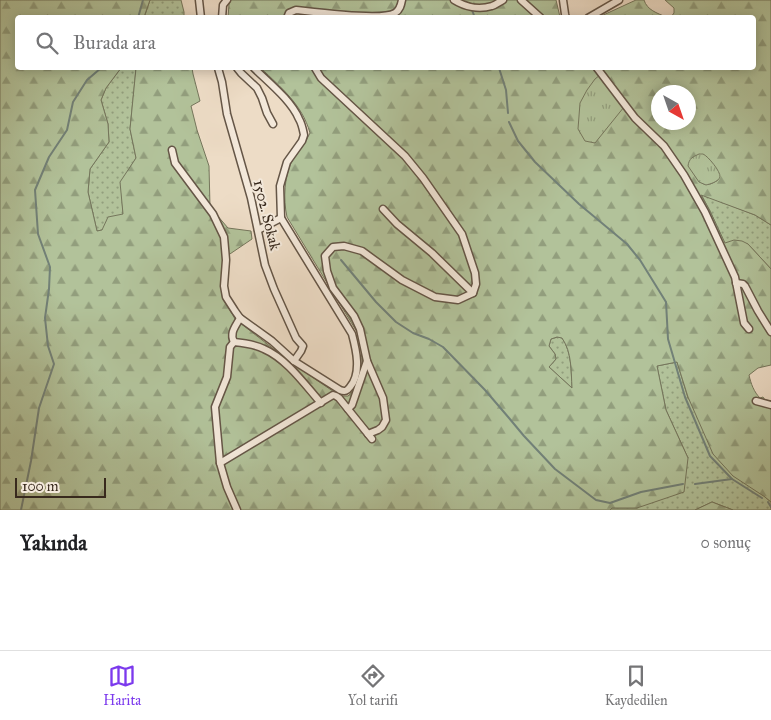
<!DOCTYPE html>
<html lang="tr">
<meta charset="utf-8">
<style>
:root{--surface:#fff;--page:#f2f2f2;--text:#202124;--muted:#757577;--line:#e0e0e0;--accent:#7c3aed}
body{margin:0;font-family:"IM FELL Great Primer",serif;background:var(--page);color:var(--text)}
.compass{position:absolute;left:651px;top:85px;width:45px;height:45px;border-radius:50%;background:var(--surface);box-shadow:0 2px 12px #0003;rotate:140deg}
.scale{position:absolute;left:15px;bottom:12px;width:91px;box-sizing:border-box;padding-left:5px;border:2px solid #38291d;border-top:0;font-size:14px;line-height:18px;white-space:nowrap;color:#38291d;-webkit-text-stroke:4px #f3e8da;paint-order:stroke}
.list{margin:0;padding:0;list-style:none}
h2{display:flex;justify-content:space-between;align-items:center;height:65px;margin:0;padding:0 20px;font-size:21px}
h2 small{font-size:16px;font-weight:400;color:var(--muted)}
.icon{flex:none;width:28px;height:28px;fill:none;stroke:currentColor;stroke-width:2;stroke-linecap:round;stroke-linejoin:round}
.map{position:relative;flex:none;width:771px;height:510px;overflow:hidden}
.search{position:absolute;background:var(--surface);box-shadow:0 2px 12px #0003;left:15px;right:15px;top:15px;height:55px;display:flex;align-items:center;gap:12px;box-sizing:border-box;padding:0 18px;border-radius:5px;color:var(--muted);font-size:19px}
.sheet{height:140px;background:var(--surface)}
nav{display:flex;justify-content:space-around;align-items:center;box-sizing:border-box;height:70px;border-top:1px solid var(--line);background:var(--surface);font-size:14px;color:var(--muted)}
nav a{display:grid;justify-items:center;gap:2px}
nav .on{color:var(--accent)}
.map>svg:first-child{display:block}
.grass{fill:url(#grass-dots);stroke:#75765c}
.forest{fill:url(#forest-firs);stroke:#75765c;fill-rule:evenodd}
.park{fill:url(#park-tufts);stroke:#75765c}
.lines{fill:none;stroke-linecap:round;stroke-linejoin:round}
.stream{stroke:#728178;stroke-width:2}
.minor-casing{stroke:#655647;stroke-width:9}
.minor{stroke:#f3e8da;stroke-width:6}
.labels{text-anchor:middle;dominant-baseline:central;stroke-width:4;stroke-linejoin:round;paint-order:stroke}
.street-label{font-size:15px;fill:#38291d;stroke:#f3e8da}
</style>
<div class="map">
<svg width="771" height="510" viewBox="0 0 771 510">
<defs>
<pattern id="grass-dots" width="8" height="8" patternUnits="userSpaceOnUse" patternTransform="scale(1.25)"><rect width="8" height="8" fill="#b2c29a"/><path d="M2 2h.1M6 6h.1" fill="none" stroke="#929e7d" stroke-width="1.8" stroke-linecap="round"/></pattern>
<pattern id="forest-firs" width="22" height="20" patternUnits="userSpaceOnUse" patternTransform="scale(1.25)"><rect width="22" height="20" fill="#b2c29a"/><path d="M5 1l3.5 6h-7zM16 11l3.5 6h-7z" fill="#929e7d"/></pattern>
<pattern id="park-tufts" width="24" height="20" patternUnits="userSpaceOnUse" patternTransform="scale(1.25)"><rect width="24" height="20" fill="#b2c29a"/><path d="M3 7l-1-3M5 7V3M7 7l1-3M15 17l-1-3M17 17v-4M19 17l1-3" fill="none" stroke="#929e7d"/></pattern>
</defs>
<rect width="100%" height="100%" fill="#eddcc6"/>
<filter id="stains"><feTurbulence type="fractalNoise" baseFrequency=".004" numOctaves="4"/><feColorMatrix values="0 0 0 0 .2 0 0 0 0 .09 0 0 0 0 .02 0 0 0 .5 -.17"/></filter>
<radialGradient id="worn" r=".72"><stop offset=".6" stop-color="#630" stop-opacity="0"/><stop offset="1" stop-color="#630" stop-opacity=".3"/></radialGradient>
<g class="grass">
<polygon points="150,0 181,0 184,12 184,17 144,18"/>
<polygon points="121,68 140,68 136,69 130,129 136,158 121,182 123,215 102,230 97,231 88,192 90,169 109,142 108,124 101,100 106,88"/>
<polygon points="701,194 755,215 771,225 771,269 748,244 725,244 710,211"/>
<path d="M558,337l4,1c10,14 9,34 10,50l-23,-21 7,-8 -1,-5 -6,-8 2,-7z"/>
<polygon points="677,362 688,398 765,497 771,502 771,510 733,510 712,502 695,510 610,510 612,508 637,508 688,458 666,410 657,366"/>
</g>
<g class="forest">
<path d="M0,0h150l-6,17 -126,1v50h103l-15,20 -5,12 7,24 1,18 -19,27 -2,23 9,39 5,-1 6,-13 15,-3 -3,-32 16,-24 -6,-29 6,-61h56l1,6 7,27 -9,5 6,24 12,36 1,41 18,21 23,3 1,8 -28,19 -2,38 13,23 58,45 47,32h8c19,-15 15,-43 9,-64l-70,-115c-4,-18 -3,-42 6,-58 5,-9 13,-16 17,-26 -8,-29 -29,-45 -49,-65h493v-50l-87,-1h4l3,-4v-5l-9,-8h106v225l-16,-10 -54,-20 9,16 15,32 9,-3 8,1 6,3 23,25v96l-13,3 -9,7c2,9 5,17 11,23l3,-1 2,3 6,1v101l-6,-5 -32,-21 -20,-22 -25,-57 -11,-35 -20,4 9,44 22,48 -4,34 -47,16h-25l-2,2h-610zM658,92h30v30h-30zM695,176l23,4c-11,7 -15,6 -23,-4zM557,337l5,1c10,14 9,33 10,50l-23,-21 7,-8 -1,-5 -6,-8 2,-7z"/>
<polygon points="231,0 556,0 560,17 228,18 229,4"/>
<path d="M636,0h8c3,10 13,13 22,17h-67z"/>
<polygon points="712,502 733,510 695,510"/>
</g>
<g class="park">
<polygon points="600,75 624,107 595,143 585,141 578,129 580,103 587,90 595,79"/>
<path d="M699,154c2,0 3,0 4,0 5,2 18,18 17,23 -2,5 -10,7 -14,8l-7,-3 -11,-16c1,-8 5,-9 11,-12z"/>
</g>
<g class="lines">
<g class="stream">
<polyline points="472,10 475,18"/>
<polyline points="138,18 143,0"/>
<polyline points="499,68 506,90 508,113"/>
<polyline points="509,122 518,141 535,162 579,204 627,244 640,260 666,302 668,339 685,397 710,456 732,479 762,498"/>
<polyline points="341,260 376,302 396,322 413,333 429,339 443,347 485,390 509,418 524,436 555,469 596,500 610,503 641,492 683,484"/>
<polyline points="695,484 732,479"/>
<polyline points="768,502 771,507"/>
<polyline points="21,510 31,461 39,408 54,364 48,346 45,318 49,289 50,267 38,234 35,190 49,157 67,130 73,102 87,80 101,68"/>
</g>
<g class="minor-casing">
<g id="minor">
<polyline points="199,0 201,18"/>
<path d="M454,0c11,7 25,10 38,6 4,-1 7,-4 11,-6"/>
<polyline points="521,0 541,18"/>
<polyline points="563,0 565,14 566,18"/>
<polyline points="222,18 223,5 227,0"/>
<path d="M287,18l2,-5 7,-3c18,2 85,11 99,3 5,-3 6,-8 7,-13"/>
<polyline points="588,18 619,0"/>
<polyline points="218,68 222,82 227,114 251,198 265,265 274,289 296,338 303,346 301,351 294,361"/>
<polyline points="237,68 241,73 257,88 262,98 267,113 273,124"/>
<polyline points="315,68 321,78 405,156 423,178 462,234 475,273 476,284 473,293 458,300 435,297 402,280 362,251 344,246 333,247 325,256 327,271 333,288 354,316 360,329 367,361 383,398 386,420 382,427 378,430 368,434"/>
<polyline points="597,68 635,118 664,146 684,175 705,212 735,277 744,323 749,329"/>
<path d="M172,150l3,13 38,51 11,23 2,23 -2,26 2,11 9,14 5,7 32,23 22,20 46,29c5,2 7,1 10,-3 12,-14 6,-38 2,-53l-71,-116 -1,-32 7,-24 15,-21 2,-6c-1,-5 -2,-11 -5,-16 -8,-19 -31,-37 -45,-51"/>
<polyline points="383,209 397,224 432,253 473,293"/>
<polyline points="258,230 281,218"/>
<polyline points="736,283 743,284 745,286 758,311 771,332"/>
<path d="M234,342c-5,-9 2,-16 6,-24"/>
<polyline points="756,401 771,405"/>
<polyline points="348,409 352,405 367,361"/>
<polyline points="220,463 333,395 336,396 339,398 372,439"/>
<path d="M237,510l-10,-23 -7,-24 -5,-56 12,-30 3,-30 4,-5c10,1 20,2 30,7 23,10 41,36 57,54"/>
</g>
</g>
<use href="#minor" class="minor"/>
</g>
<g class="labels">
<g class="street-label">
<text transform="translate(267 215) rotate(76)">1502. Sokak</text>
</g>
</g>
<rect width="100%" height="100%" filter="url(#stains)"/>
<rect width="100%" height="100%" fill="url(#worn)"/>
</svg>
<svg class="compass" viewBox="-18 -18 36 36"><path d="M0-13l5 13h-10z" fill="#e53935"/><path d="M0 13l5-13h-10z" fill="#757577"/></svg>
<div class="scale">100 m</div>
<div class="search"><svg class="icon" aria-label="search" viewBox="0 0 24 24"><circle cx="10" cy="10" r="6"/><path d="M15 15l6 6"/></svg>Burada ara</div>
</div>
<section class="sheet">
<h2>Yakında<small>0 sonuç</small></h2>
<ul class="list">
</ul>
</section>
<nav>
<a class="on"><svg class="icon" aria-label="map" viewBox="0 0 24 24"><path d="M3 6l6-2 6 2 6-2v14l-6 2-6-2-6 2zM9 4v14M15 6v14"/></svg>Harita</a>
<a><svg class="icon" aria-label="directions" viewBox="0 0 24 24"><path d="M12 3l9 9-9 9-9-9zM9 14v-3h6M13 9l2 2-2 2"/></svg>Yol tarifi</a>
<a><svg class="icon" aria-label="saved" viewBox="0 0 24 24"><path d="M7 4h10v16l-5-4-5 4z"/></svg>Kaydedilen</a>
</nav>
